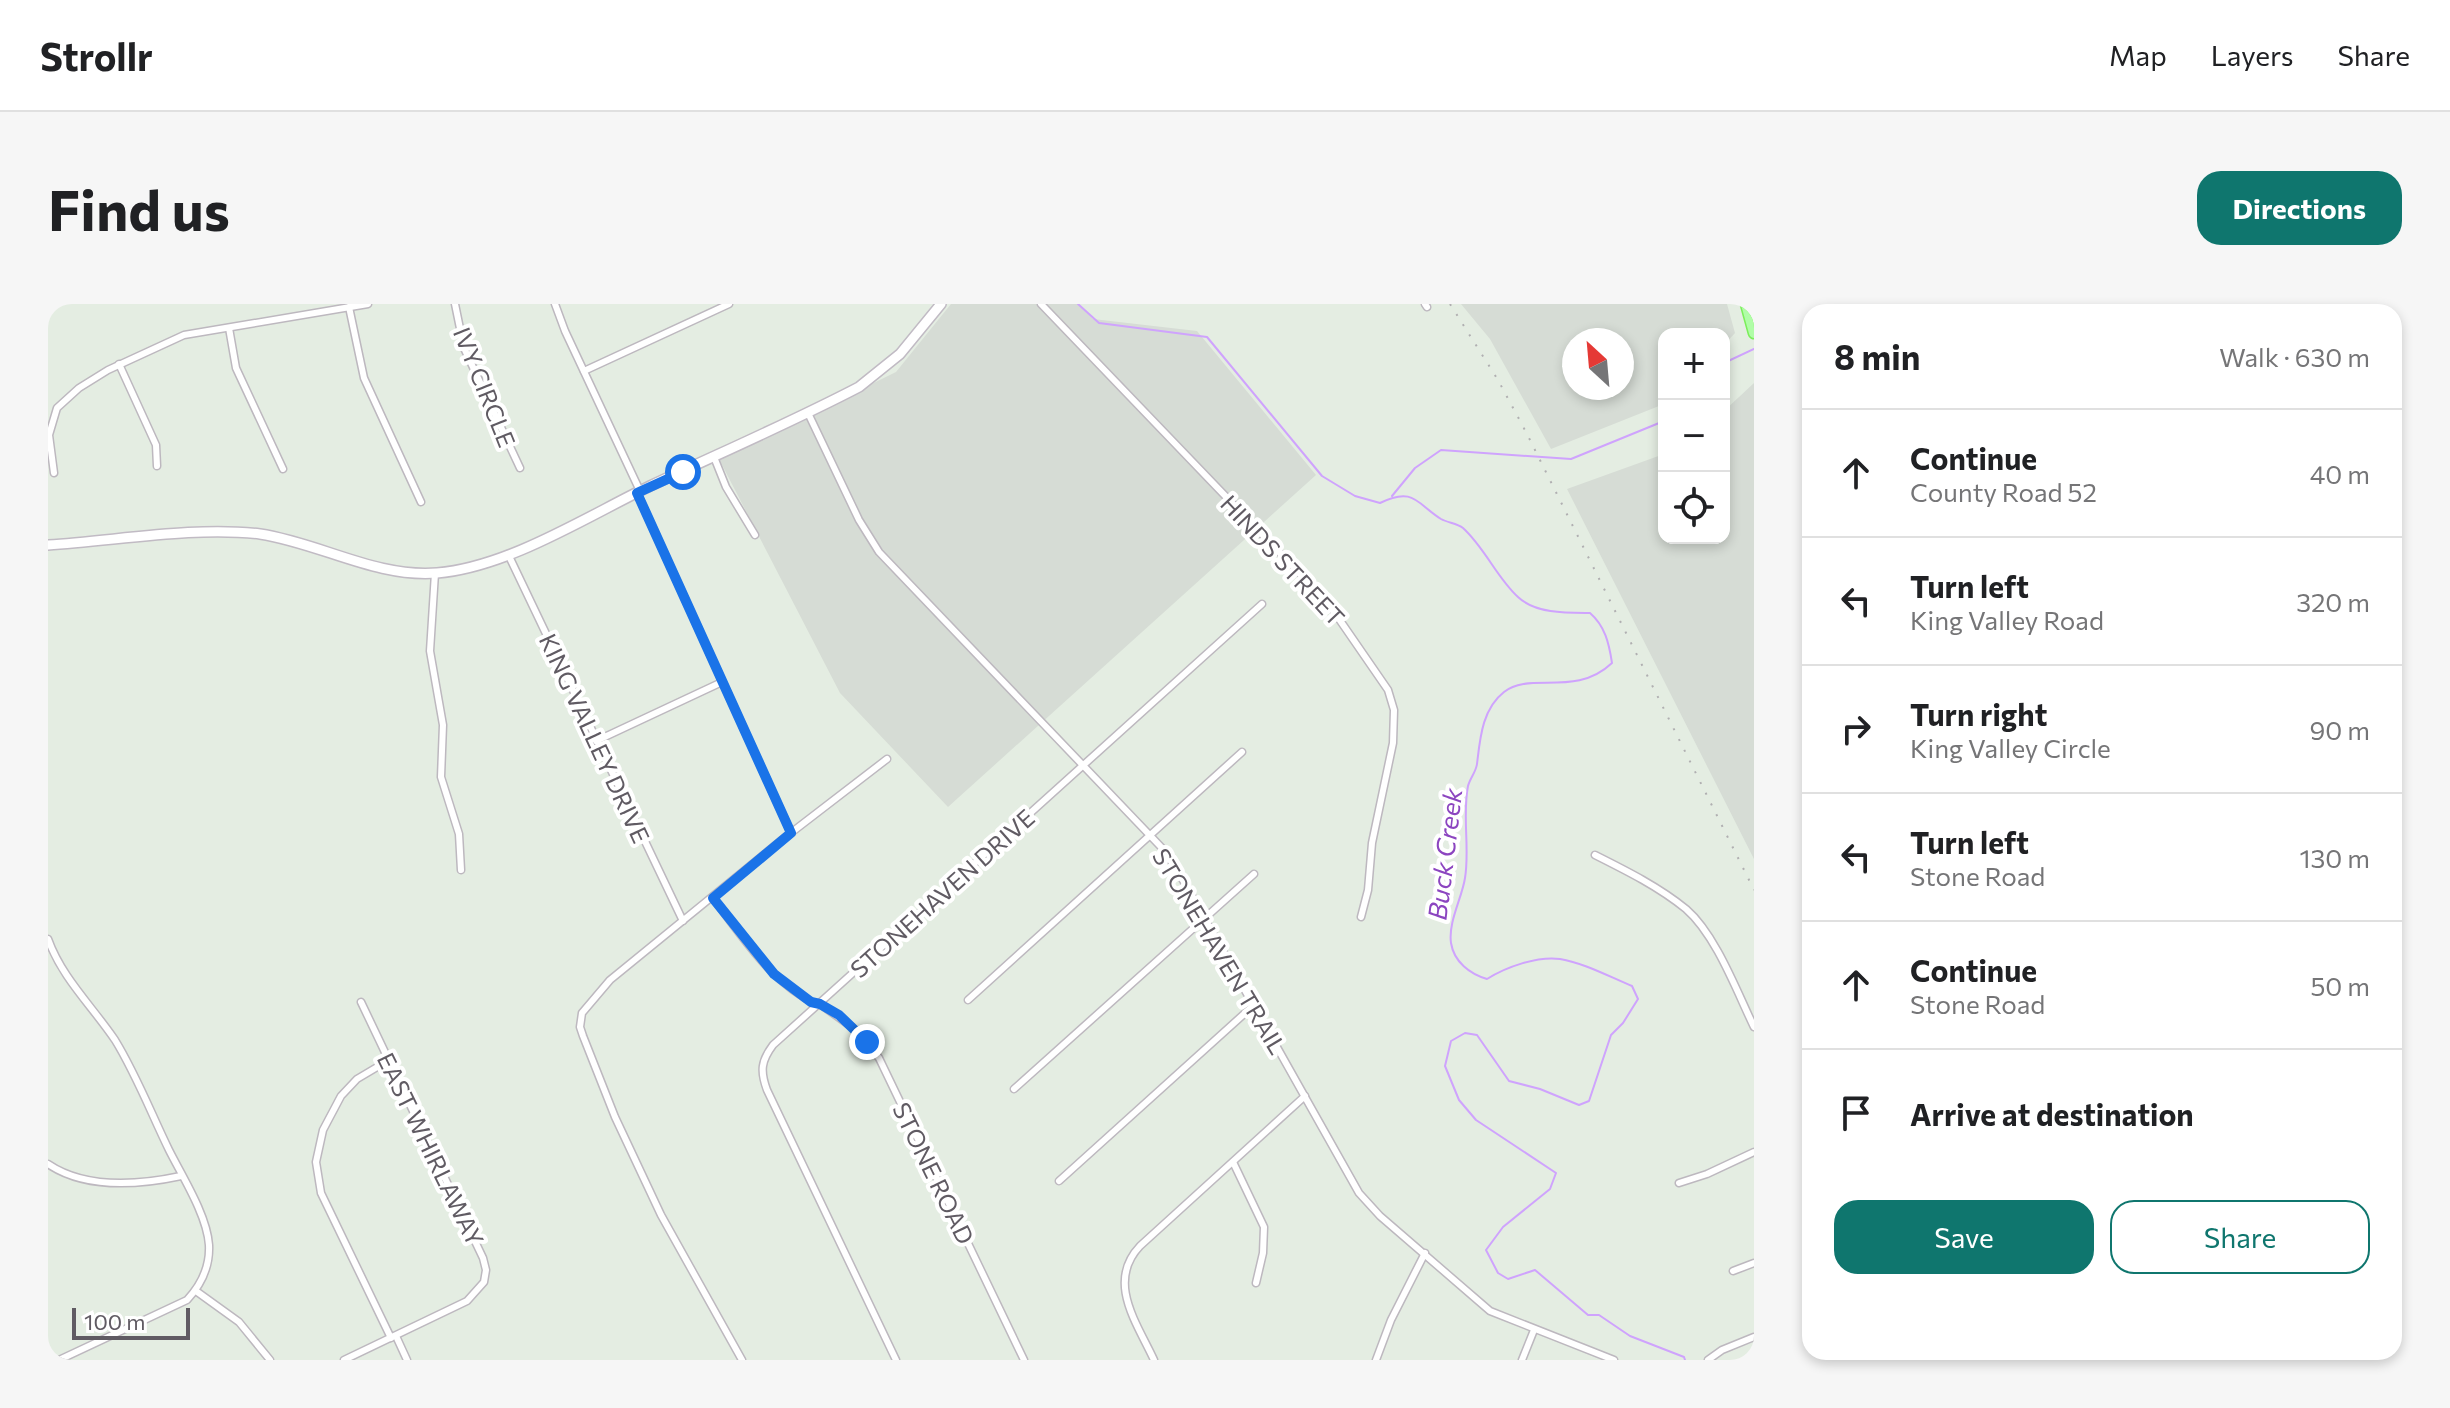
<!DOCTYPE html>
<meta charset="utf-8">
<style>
:root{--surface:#fff;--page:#f6f6f6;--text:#202124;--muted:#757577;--line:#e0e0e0;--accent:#0f766e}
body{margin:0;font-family:Commissioner,sans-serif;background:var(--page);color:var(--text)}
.controls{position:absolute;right:24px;top:24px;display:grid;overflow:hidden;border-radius:16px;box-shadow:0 4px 12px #0003}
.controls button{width:72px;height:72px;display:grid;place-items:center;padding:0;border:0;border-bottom:2px solid var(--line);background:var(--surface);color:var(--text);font:40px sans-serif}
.compass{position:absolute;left:1514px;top:24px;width:72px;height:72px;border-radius:50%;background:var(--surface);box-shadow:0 4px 12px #0003;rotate:334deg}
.scale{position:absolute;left:24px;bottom:20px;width:118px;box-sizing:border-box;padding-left:8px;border:4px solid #605b63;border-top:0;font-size:22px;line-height:28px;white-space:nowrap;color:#605b63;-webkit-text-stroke:6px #fff;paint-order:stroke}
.stop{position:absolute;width:24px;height:24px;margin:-18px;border:6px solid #1a73e8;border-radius:50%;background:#fff}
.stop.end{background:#1a73e8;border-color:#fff;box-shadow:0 2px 8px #0008}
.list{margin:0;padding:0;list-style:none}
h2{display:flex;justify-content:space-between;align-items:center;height:104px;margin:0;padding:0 32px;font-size:34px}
h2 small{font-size:26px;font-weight:400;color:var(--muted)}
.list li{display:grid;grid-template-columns:52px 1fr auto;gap:24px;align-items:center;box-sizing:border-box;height:128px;padding:0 32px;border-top:2px solid var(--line)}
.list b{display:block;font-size:30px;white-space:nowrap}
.list p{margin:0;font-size:26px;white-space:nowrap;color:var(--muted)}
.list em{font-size:26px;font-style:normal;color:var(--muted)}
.actions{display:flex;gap:16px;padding:24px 32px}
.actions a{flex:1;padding:18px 0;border:2px solid var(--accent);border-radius:24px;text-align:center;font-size:28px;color:var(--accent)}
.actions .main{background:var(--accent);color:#fff}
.icon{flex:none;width:44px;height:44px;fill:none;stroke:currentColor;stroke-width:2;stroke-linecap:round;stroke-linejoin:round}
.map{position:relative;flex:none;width:1706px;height:1056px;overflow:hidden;border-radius:24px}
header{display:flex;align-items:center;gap:48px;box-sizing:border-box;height:112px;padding:0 40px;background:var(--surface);border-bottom:2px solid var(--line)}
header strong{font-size:38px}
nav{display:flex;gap:44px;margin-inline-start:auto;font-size:28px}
.intro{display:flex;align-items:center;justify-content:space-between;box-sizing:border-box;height:192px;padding:0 48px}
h1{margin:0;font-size:56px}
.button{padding:20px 36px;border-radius:24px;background:var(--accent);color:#fff;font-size:28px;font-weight:700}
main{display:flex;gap:48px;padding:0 48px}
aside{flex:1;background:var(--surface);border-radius:24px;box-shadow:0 4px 12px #0003}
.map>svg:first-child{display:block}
.industrial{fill:#d6dcd5;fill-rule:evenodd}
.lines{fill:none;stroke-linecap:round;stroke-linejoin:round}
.stream{stroke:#cfa3fd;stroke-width:2}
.street-casing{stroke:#bdb8bf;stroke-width:9}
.secondary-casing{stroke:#c1bbc4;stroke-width:12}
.primary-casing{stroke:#7bee5a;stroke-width:13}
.street{stroke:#fff;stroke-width:6}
.secondary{stroke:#fff;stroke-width:9}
.primary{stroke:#b0fda7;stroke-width:10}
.rail{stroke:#b0afb1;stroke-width:2;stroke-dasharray:2 10;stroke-linecap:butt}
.route{stroke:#1a73e8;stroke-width:10}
.labels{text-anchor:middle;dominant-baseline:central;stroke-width:8;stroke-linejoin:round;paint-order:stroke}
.street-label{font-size:24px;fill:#605b63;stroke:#fff}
.water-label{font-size:26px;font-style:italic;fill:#8c45c0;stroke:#fff}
</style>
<header>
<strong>Strollr</strong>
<nav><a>Map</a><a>Layers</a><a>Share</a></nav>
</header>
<div class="intro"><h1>Find us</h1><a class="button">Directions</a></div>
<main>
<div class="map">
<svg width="1706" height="1056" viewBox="0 0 1706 1056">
<rect width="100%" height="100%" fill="#e4ede2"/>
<g class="industrial">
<polygon points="903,0 1031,0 1045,15 1149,27 1268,171 900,503 792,389 671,155 848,68"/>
<path d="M1413,0h266l8,29 -11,12v-11h-60v70l-113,45 -61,-110zM1526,36h48v48h-48z"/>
<polygon points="1706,79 1706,555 1519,185 1616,150 1616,234 1676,234 1676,107"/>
</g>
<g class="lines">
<g class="stream">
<path d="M1030,0l21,19 108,14 115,139 33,20 25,7c34,-17 37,1 61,16 7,4 16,4 22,9 22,20 34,50 55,69 18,17 50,16 72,16 15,13 19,30 22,50 -37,35 -82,8 -108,29 -22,17 -24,47 -27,72 -1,8 -7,14 -9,22 -6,30 2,62 -3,92 -3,20 -17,44 -14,65 3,19 19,31 36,36 19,-12 50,-23 73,-20 24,4 50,18 72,27l6,13 -15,24 -12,12 -22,66 -10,4 -39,-16 -31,-8 -32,-46 -12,-2 -14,8 -6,25 14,34 17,20 80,53 -6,16 -47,38 -17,23 12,23 10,6 27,-9 53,45h11l31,21 54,21 1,3"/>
<polyline points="1676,59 1706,45"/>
<polyline points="1344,192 1367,164 1393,146 1523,155 1616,117"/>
</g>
<g class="street-casing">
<g id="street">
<polyline points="407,0 416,44 472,164"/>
<polyline points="507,0 517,27 592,187"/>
<polyline points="993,0 1280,299 1340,386 1346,406 1345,439 1324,539 1320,586 1313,613"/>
<polyline points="1377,0 1379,3"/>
<polyline points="301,3 316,74 373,198"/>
<polyline points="181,24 188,64 235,165"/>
<polyline points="71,60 108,141 109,162"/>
<polyline points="536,67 681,0"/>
<polyline points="760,109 811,216 831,248 1114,544 1131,569 1311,889 1332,912 1442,1007 1566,1056"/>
<polyline points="666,153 678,183 707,231"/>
<polyline points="6,169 1,131 9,104 31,84 60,66 136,31 320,0"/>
<polyline points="589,189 743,529"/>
<polyline points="460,250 635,617"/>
<polyline points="387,269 382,347 395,421 393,473 411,530 413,566"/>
<polyline points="548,437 674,378"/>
<path d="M1547,551c32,16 64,32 91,54 30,26 51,83 68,118"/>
<path d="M665,594c30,39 58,85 105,107"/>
<path d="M0,635c14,39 44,67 67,101 21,34 36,73 54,110 13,26 38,65 40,95 1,21 -8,40 -22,55l-128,60"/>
<polyline points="920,696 1194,448"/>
<polyline points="772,700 804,723 831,754 976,1056"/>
<polyline points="341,756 309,775 293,792 275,826 268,858 273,889 343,1034"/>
<polyline points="966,785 1206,570"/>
<polyline points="1185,858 1216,923 1215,949 1208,979"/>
<path d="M0,860c37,25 91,21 133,12"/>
<polyline points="1011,877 1206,701"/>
<polyline points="1631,879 1659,870 1706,848"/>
<polyline points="1685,967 1706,959"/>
<polyline points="148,987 191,1018 222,1056"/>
<polyline points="348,1032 359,1056"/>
<polyline points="296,1056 419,997 436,978 438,966 435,954 313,698"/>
<polyline points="694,1056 613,911 567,813 535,732 532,723 534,709 562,676 735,535 839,455"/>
<path d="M848,1056l-129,-270c-7,-19 -6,-29 6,-45l489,-441"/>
<path d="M1106,1056c-17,-37 -48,-78 -14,-114l165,-150"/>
<polyline points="1328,1056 1343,1016 1377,949"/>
<polyline points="1474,1056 1486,1026"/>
<polyline points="1660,1056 1674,1046 1706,1033"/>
</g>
</g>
<g class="secondary-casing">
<path id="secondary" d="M0,241c67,-4 146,-19 212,-11 60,9 116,44 177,39 71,-6 149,-56 213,-87 70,-33 140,-63 209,-99l41,-33 41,-50"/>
</g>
<g class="primary-casing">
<polyline id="primary" points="1698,0 1706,29"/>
</g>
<use href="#street" class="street"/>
<use href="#secondary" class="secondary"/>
<use href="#primary" class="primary"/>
<polyline class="rail" points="1402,0 1450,76 1478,128 1706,586"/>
</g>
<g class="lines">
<polyline class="route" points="635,168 589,189 743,529 665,594 726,670 763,698 772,700 791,711 819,738"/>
</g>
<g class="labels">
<g class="street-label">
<text transform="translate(437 83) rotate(68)">IVY CIRCLE</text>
<text transform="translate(1235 256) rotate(47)">HINDS STREET</text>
<text transform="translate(547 434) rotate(65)">KING VALLEY DRIVE</text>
<text transform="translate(894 589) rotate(-42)">STONEHAVEN DRIVE</text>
<text transform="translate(1172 647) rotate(59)">STONEHAVEN TRAIL</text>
<text transform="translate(383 845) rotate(64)">EAST WHIRLAWAY</text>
<text transform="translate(886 869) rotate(64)">STONE ROAD</text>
</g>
<g class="water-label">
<text transform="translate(1396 550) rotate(-83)">Buck Creek</text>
</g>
</g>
</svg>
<div class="controls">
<button>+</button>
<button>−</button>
<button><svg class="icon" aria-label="locate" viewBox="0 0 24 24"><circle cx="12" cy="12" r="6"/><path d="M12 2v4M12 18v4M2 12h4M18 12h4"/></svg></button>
</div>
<svg class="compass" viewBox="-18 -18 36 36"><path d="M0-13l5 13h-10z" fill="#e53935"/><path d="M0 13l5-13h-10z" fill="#757577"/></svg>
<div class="scale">100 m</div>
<div class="stop" style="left:635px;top:168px"></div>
<div class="stop end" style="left:819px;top:738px"></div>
</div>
<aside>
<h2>8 min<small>Walk · 630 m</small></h2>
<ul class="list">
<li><svg class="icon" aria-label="ahead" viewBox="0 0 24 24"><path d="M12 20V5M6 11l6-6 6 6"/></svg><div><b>Continue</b><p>County Road 52</p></div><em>40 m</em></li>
<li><svg class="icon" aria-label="left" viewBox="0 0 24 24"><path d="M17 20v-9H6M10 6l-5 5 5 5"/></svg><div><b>Turn left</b><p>King Valley Road</p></div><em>320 m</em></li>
<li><svg class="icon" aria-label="right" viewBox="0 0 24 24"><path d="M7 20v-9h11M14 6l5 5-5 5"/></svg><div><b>Turn right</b><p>King Valley Circle</p></div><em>90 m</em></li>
<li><svg class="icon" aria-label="left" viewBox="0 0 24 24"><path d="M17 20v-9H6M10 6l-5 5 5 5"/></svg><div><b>Turn left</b><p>Stone Road</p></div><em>130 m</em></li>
<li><svg class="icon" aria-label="ahead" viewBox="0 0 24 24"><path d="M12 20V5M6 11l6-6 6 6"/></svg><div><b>Continue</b><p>Stone Road</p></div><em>50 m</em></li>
<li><svg class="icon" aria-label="arrive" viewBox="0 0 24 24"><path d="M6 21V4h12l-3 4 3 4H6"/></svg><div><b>Arrive at destination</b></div></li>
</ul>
<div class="actions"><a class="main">Save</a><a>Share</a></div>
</aside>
</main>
